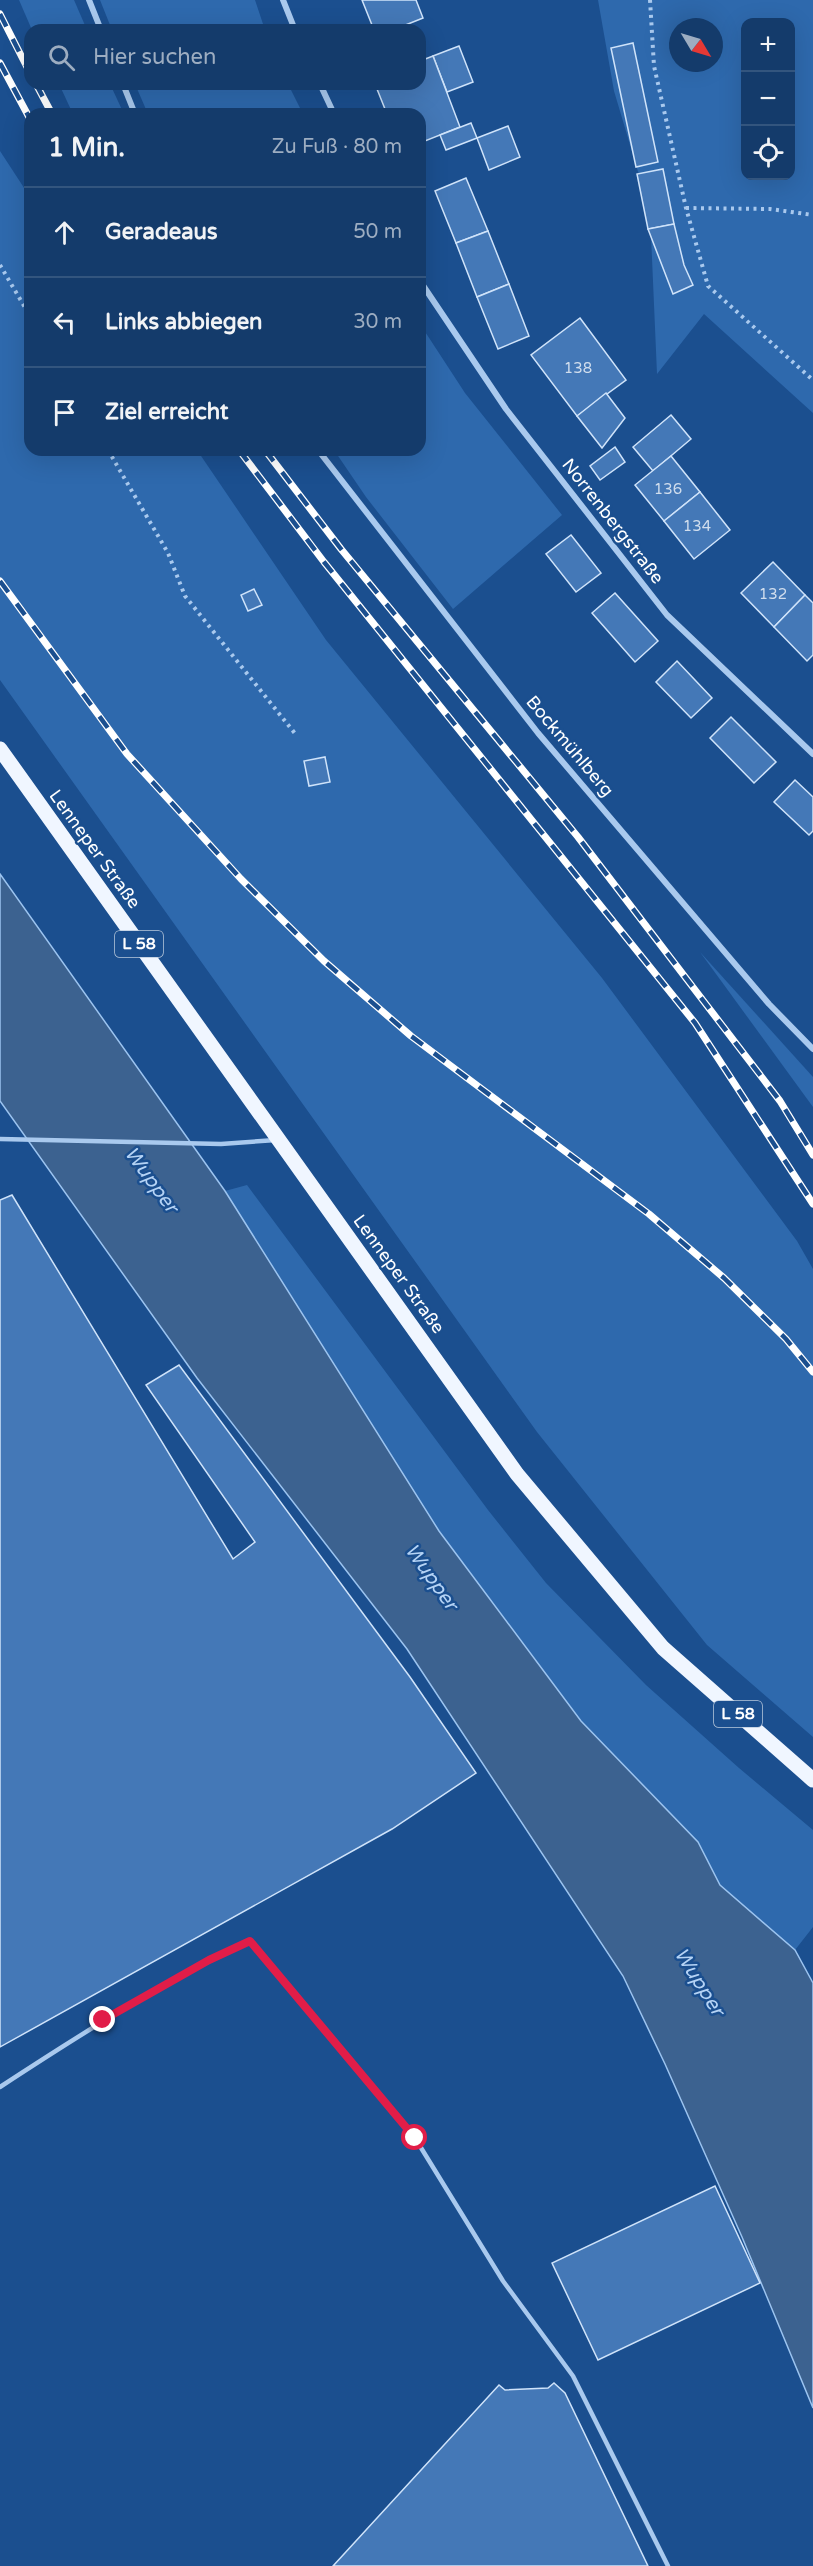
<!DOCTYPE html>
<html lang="de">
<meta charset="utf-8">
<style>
:root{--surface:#143b6b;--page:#214673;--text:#f1f3f6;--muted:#9dadc1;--line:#33557e}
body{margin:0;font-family:"Varela Round",sans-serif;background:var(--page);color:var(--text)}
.controls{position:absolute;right:18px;top:18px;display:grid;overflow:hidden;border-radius:12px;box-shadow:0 6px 24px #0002}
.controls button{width:54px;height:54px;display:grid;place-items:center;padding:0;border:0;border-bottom:2px solid var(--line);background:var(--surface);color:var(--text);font:30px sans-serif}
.compass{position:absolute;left:669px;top:18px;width:54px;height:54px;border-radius:50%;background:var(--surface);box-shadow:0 6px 24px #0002;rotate:128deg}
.stop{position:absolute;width:18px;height:18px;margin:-14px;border:4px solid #e11d48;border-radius:50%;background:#fff}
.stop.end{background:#e11d48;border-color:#fff;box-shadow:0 2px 6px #0008}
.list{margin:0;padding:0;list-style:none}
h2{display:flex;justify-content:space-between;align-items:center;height:78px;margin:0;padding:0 24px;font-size:26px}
h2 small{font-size:20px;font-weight:400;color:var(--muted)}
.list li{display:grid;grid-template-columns:39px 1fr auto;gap:18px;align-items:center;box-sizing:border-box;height:90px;padding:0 24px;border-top:2px solid var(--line)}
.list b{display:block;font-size:22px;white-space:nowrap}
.list em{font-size:20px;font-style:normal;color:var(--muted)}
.icon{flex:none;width:33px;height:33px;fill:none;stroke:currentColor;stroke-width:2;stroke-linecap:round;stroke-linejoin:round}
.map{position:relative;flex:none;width:813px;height:2566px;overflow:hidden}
.search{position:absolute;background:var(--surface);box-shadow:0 6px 24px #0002;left:24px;top:24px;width:402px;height:66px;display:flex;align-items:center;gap:15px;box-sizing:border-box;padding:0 21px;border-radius:18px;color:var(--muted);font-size:22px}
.panel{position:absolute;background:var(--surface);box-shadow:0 6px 24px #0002;left:24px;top:108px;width:402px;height:348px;border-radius:18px}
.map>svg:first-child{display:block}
.green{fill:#2e69ad;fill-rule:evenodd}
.water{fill:#3c6290;stroke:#9cc4f0;stroke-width:1.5}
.building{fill:#4478b7;stroke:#cfe3fa;stroke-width:1.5}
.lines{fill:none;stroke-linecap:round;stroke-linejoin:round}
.path{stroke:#a9c9ee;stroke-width:4;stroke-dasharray:3 4.5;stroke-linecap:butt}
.service{stroke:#a9c9ee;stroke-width:4.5}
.minor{stroke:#a9c9ee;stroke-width:6}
.primary{stroke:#f0f6ff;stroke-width:15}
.rail-casing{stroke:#fff;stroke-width:7}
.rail{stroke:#1b4f8f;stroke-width:4.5;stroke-dasharray:14;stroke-linecap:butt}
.route{stroke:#e11d48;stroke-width:8}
.labels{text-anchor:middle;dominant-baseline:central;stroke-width:5;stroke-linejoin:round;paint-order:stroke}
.number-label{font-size:15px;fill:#d0dded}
.shield{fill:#1b4f8f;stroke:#bbcadd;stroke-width:1.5}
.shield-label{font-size:16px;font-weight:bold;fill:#fff}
.street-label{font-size:18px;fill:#fff;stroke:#1b4f8f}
.water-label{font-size:20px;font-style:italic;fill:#b5d3f5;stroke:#1b4f8f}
</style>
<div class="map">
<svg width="813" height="2566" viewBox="0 0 813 2566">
<rect width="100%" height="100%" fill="#1b4f8f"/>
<g class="green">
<polygon points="19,0 74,0 87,30 32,30"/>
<polygon points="100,0 255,0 265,30 112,30"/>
<path d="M598,0h215v413l-109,-99 -47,60 -7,-162 -36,-121zM746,22h44v154h-44zM678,27h36v36h-36z"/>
<polygon points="59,84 110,84 124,114 73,114"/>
<polygon points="135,84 288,84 303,114 148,114"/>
<polygon points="0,151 30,197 30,450 197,450 326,640 602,978 797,1241 813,1269 813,1737 707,1645 537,1432 0,680"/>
<polygon points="420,324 465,393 562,515 453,609 366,497 334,450 420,450"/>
<polygon points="700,952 813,1077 813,1107"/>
<polygon points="247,1185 488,1510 546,1583 646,1685 739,1768 813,1830 813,1927 795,1950 720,1885 698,1842 581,1721 439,1531 225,1191"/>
</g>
<polygon class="water" points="0,874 225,1191 439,1531 581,1721 698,1842 720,1885 795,1950 813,1983 813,2408 742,2237 665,2064 623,1976 407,1649 197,1378 0,1101"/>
<g class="building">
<polygon points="362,0 416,0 423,18 393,30 374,30"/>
<polygon points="633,43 658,162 636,167 611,48"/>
<polygon points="459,46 473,82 447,92 433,56"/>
<polygon points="433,56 460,127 420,143 420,114 387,114 375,84 420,84 420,61"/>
<polygon points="471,123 477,138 446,150 440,135"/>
<polygon points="508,126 520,157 489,170 477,138"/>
<polygon points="663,169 674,224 648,229 637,174"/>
<polygon points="466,178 488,231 456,243 435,191"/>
<polygon points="674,224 684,265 693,285 673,294 648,229"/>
<polygon points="488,231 509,284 477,297 456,243"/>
<polygon points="509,284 529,336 498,349 477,297"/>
<polygon points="580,318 626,380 577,416 531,355"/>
<polygon points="606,393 625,418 602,448 577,416"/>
<polygon points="671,415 691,439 653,471 633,447"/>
<polygon points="615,447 625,462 600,480 590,466"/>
<polygon points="671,456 700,492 664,521 635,485"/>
<polygon points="700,492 730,530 694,559 664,521"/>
<polygon points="571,535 601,573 576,592 546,554"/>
<polygon points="773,562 805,595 774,627 741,593"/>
<polygon points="254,589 262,605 248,611 241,595"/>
<polygon points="615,593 658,641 635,662 592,613"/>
<polygon points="805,595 813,603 813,655 807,661 774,627"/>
<polygon points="677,661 712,698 691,718 656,682"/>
<polygon points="731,717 776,762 754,783 710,738"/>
<polygon points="325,757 330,782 309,786 304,761"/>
<polygon points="795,780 813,797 813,831 809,835 774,802"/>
<polygon points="12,1195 233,1559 255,1542 146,1385 179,1365 410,1677 476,1773 392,1829 0,2047 0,1200"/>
<polygon points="715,2186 760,2283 598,2360 552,2263"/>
<polygon points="554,2383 565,2393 648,2566 333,2566 499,2385 505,2390 548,2388"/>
</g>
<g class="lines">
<g class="path">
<polyline points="650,0 654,66 686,208 708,286 813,380"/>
<polyline points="686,208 770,209 813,215"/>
<polyline points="0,265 30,316"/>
<polyline points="108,450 168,553 185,596 297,736"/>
</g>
<g class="service">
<polyline points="0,1139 221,1144 276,1140"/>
<path d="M0,2087c81,-53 163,-105 250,-146l165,197 88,143 70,95 95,190"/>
</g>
<g class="minor">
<polyline points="89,0 101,30"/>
<polyline points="283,0 295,30"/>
<polyline points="123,84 135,114"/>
<polyline points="320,84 334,114"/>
<polyline points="420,281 506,409 667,615 813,754"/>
<polyline points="318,450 538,733 769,1004 813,1049"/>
</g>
<polyline class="primary" points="0,749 517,1474 663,1648 813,1780"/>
<g class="rail-casing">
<g id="rail">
<polyline points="0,14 30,73"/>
<polyline points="0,63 30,119"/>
<polyline points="36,84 52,114"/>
<polyline points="239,450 324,562 695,1023 813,1204"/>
<polyline points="265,450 341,549 578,837 780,1101 813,1155"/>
<polyline points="0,581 127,754 241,879 324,961 411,1036 649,1214 724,1278 786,1339 813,1372"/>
</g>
</g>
<use href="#rail" class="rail"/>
</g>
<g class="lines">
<polyline class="route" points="103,2020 209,1960 250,1941 415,2138"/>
</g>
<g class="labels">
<g class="number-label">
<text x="578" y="368">138</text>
<text x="668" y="489">136</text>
<text x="697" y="526">134</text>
<text x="773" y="594">132</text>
</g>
<g class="shield">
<rect x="115" y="931" width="48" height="26" rx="4.5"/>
<rect x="714" y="1701" width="48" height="26" rx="4.5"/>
</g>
<g class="shield-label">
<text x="139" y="944">L 58</text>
<text x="738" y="1714">L 58</text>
</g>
<g class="street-label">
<text transform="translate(613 521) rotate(52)">Norrenbergstraße</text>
<text transform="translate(570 746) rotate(50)">Bockmühlberg</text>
<text transform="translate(95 849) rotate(54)">Lenneper Straße</text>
<text transform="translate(399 1274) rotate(54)">Lenneper Straße</text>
</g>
<g class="water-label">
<text transform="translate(151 1180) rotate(54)">Wupper</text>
<text transform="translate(431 1577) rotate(55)">Wupper</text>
<text transform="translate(699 1982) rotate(58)">Wupper</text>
</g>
</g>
</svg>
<div class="controls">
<button>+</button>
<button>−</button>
<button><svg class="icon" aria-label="locate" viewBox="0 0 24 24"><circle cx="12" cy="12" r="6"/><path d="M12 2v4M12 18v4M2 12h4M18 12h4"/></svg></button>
</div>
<svg class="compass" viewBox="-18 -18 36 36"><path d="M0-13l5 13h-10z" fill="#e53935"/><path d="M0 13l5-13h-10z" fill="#9dadc1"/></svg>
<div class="stop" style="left:415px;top:2138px"></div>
<div class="stop end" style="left:103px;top:2020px"></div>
<div class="search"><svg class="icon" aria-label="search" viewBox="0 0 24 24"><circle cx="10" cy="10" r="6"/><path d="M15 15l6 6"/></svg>Hier suchen</div>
<section class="panel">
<h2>1 Min.<small>Zu Fuß · 80 m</small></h2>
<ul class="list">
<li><svg class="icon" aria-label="ahead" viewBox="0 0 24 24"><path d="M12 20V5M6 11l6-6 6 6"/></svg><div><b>Geradeaus</b></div><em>50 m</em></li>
<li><svg class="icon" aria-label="left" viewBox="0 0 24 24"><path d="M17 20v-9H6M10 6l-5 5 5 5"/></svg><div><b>Links abbiegen</b></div><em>30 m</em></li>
<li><svg class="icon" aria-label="arrive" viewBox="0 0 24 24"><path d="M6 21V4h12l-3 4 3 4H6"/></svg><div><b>Ziel erreicht</b></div></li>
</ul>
</section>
</div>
